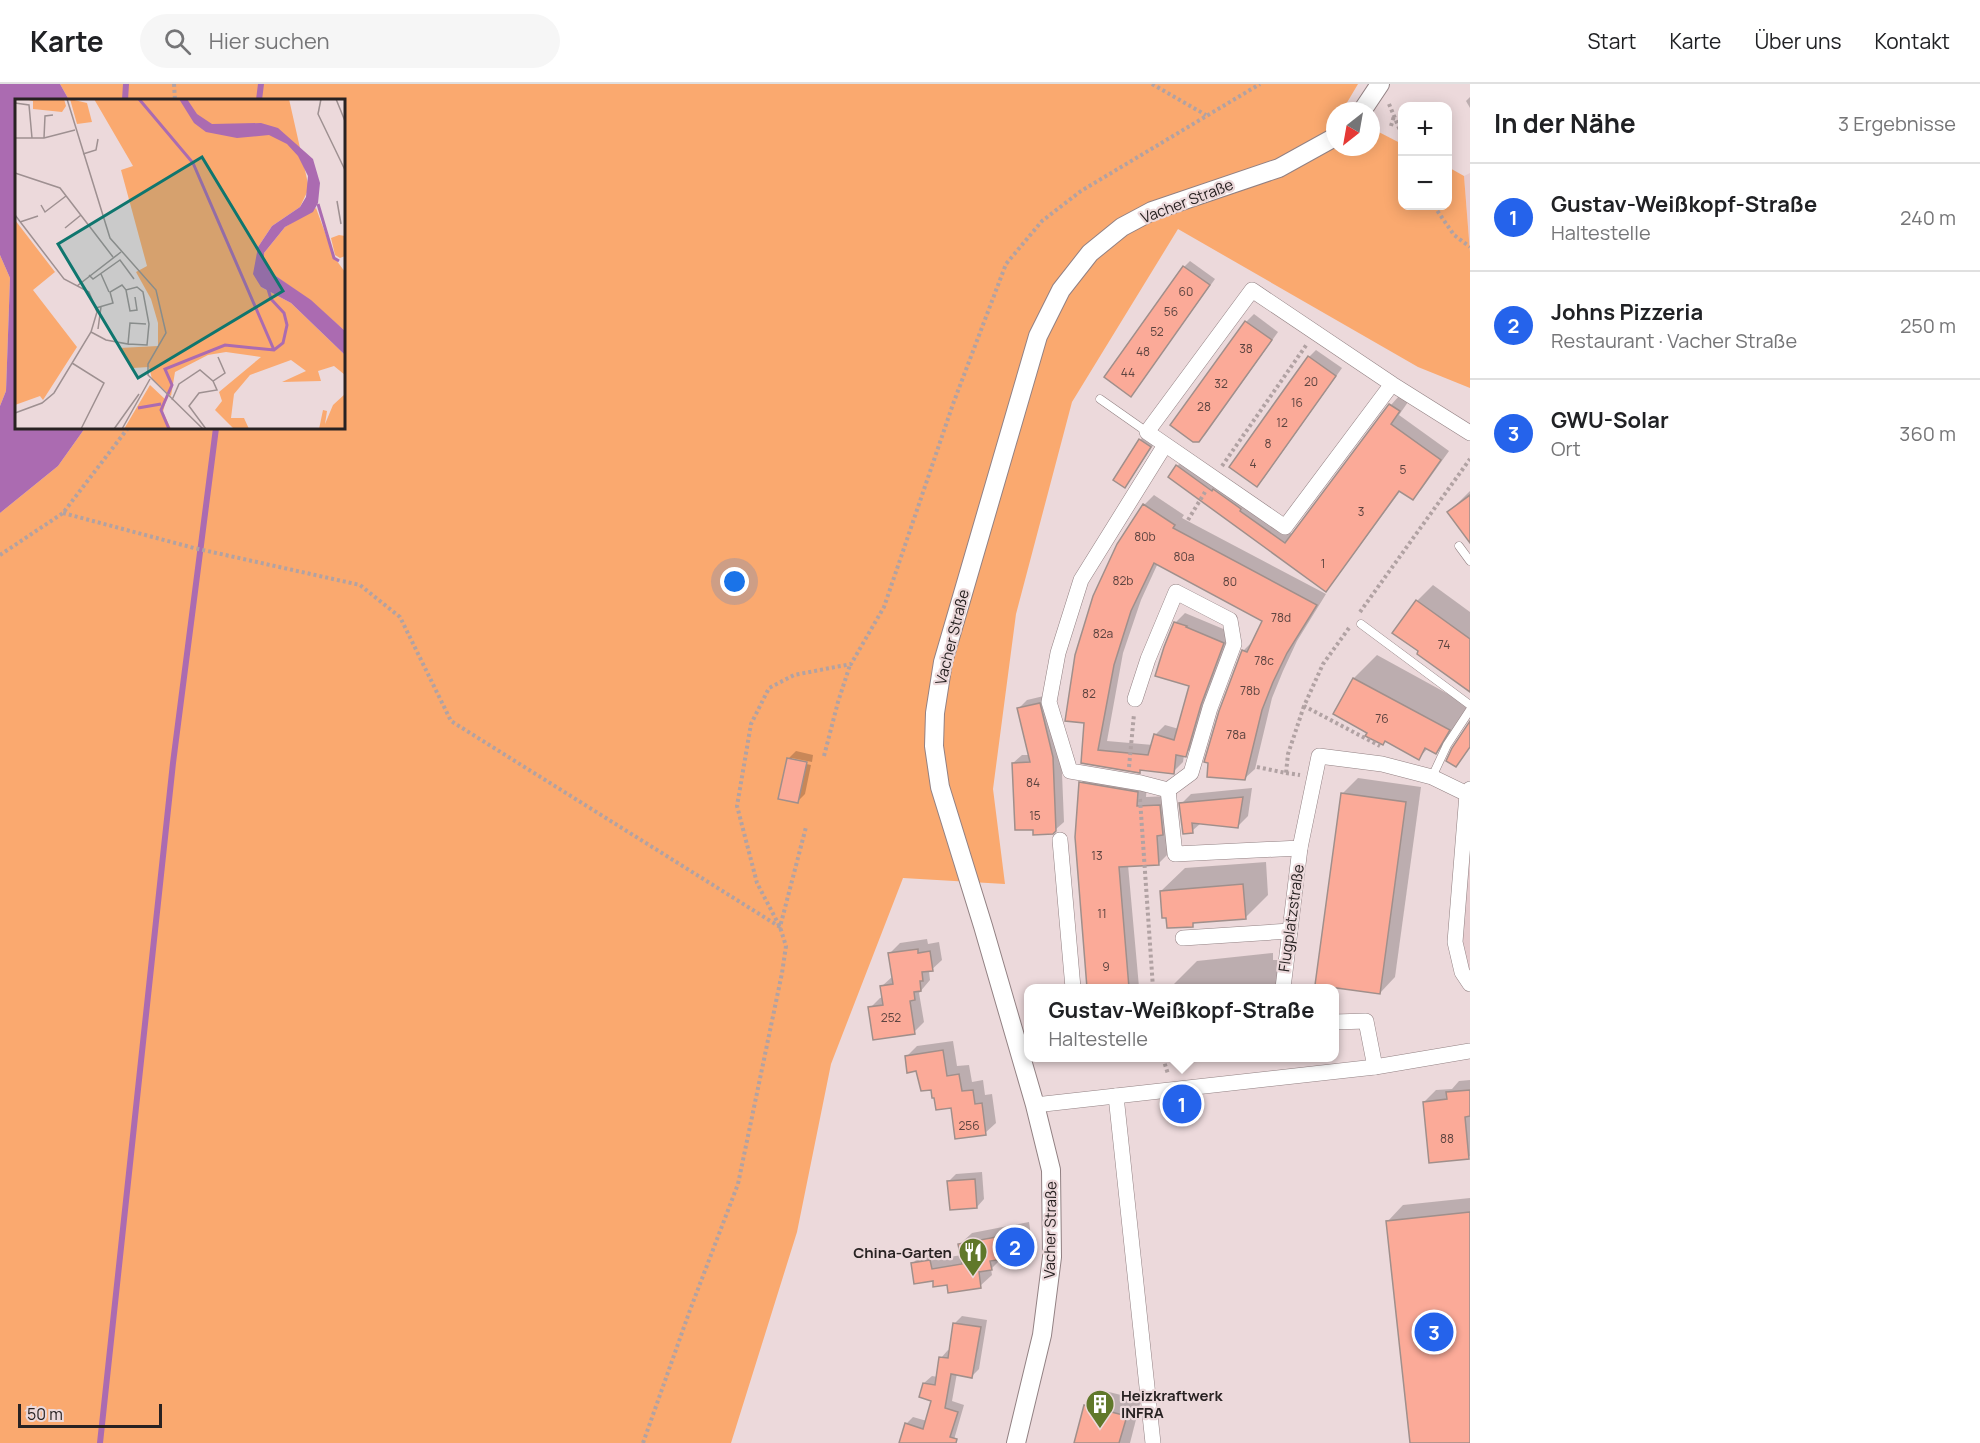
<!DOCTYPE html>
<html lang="de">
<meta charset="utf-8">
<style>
:root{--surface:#fff;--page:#f6f6f6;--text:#202124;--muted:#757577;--line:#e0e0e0;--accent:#2563eb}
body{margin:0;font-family:Manrope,sans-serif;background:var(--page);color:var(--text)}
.controls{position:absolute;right:18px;top:18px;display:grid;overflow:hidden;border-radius:12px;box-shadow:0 3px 15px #0003}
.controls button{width:54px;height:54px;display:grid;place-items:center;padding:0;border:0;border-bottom:2px solid var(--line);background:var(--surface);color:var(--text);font:30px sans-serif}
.compass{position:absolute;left:1326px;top:18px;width:54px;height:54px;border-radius:50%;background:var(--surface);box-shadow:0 3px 15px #0003;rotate:211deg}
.scale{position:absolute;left:18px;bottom:15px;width:144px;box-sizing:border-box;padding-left:6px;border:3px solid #282222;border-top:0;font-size:16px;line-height:21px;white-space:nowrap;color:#282222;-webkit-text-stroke:4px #ecd9db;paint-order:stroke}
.you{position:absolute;left:735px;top:498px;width:21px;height:21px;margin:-15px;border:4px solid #fff;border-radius:50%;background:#1a73e8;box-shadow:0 0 0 9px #1a73e833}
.badge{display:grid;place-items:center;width:39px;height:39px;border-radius:50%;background:var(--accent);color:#fff;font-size:20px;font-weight:700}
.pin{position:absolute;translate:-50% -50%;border:3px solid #fff;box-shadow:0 2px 6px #0006}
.popup{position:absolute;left:1024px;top:900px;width:315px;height:78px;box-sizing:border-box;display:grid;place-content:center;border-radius:12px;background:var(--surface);filter:drop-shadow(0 2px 4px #0005);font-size:20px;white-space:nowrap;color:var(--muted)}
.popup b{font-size:22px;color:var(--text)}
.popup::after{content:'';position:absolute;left:50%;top:100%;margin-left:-12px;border:12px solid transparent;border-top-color:var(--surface)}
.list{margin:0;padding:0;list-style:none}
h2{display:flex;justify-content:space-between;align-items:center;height:78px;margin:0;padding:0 24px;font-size:26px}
h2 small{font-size:20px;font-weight:400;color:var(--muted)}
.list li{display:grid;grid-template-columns:39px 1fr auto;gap:18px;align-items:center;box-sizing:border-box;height:108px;padding:0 24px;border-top:2px solid var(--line)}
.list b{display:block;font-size:22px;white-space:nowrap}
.list p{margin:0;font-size:20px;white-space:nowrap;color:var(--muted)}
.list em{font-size:20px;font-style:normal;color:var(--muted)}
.icon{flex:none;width:33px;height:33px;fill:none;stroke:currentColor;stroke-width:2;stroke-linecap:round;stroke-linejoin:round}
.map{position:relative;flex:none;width:1470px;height:1359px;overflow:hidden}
header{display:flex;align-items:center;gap:36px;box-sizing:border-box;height:84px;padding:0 30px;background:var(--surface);border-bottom:2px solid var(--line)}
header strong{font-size:28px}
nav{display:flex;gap:33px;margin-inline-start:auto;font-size:21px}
.search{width:420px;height:54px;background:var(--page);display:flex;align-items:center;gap:15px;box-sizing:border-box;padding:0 21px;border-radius:33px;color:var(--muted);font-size:22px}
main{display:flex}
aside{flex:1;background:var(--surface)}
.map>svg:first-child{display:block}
.built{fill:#e6cbce}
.green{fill:#faa96f}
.water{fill:#ab6bb1}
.shadow{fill:#0003}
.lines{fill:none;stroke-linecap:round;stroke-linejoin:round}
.stream{stroke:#ab6bb1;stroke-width:6}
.building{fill:#fbaa98;stroke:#a08f8b;stroke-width:1.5}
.service-casing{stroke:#928183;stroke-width:9}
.minor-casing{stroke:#928183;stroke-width:16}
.tertiary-casing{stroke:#928183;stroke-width:20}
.path{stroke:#b1a2a3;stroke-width:4;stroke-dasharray:3 3;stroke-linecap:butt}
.service{stroke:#fff;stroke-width:8}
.minor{stroke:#fff;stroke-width:15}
.tertiary{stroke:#fff;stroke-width:18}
.labels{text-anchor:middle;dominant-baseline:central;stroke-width:4.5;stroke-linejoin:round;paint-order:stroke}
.number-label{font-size:12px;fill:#5d4440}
.street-label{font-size:15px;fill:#282222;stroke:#ecd9db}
.poi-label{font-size:15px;font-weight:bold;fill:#282222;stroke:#ecd9db;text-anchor:end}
.inset-river{fill:none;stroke:#ab6bb1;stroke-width:3}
.inset-road{fill:none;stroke:#9e9091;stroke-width:1.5}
.view{fill:#0f766e;fill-opacity:0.15;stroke:#0f766e;stroke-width:3}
.inset-edge{fill:none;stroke:#282222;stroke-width:3}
</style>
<header>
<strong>Karte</strong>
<div class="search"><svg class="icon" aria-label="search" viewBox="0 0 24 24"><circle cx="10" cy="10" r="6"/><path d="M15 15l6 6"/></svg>Hier suchen</div>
<nav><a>Start</a><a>Karte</a><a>Über uns</a><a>Kontakt</a></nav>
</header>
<main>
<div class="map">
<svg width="1470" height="1359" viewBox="0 0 1470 1359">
<rect width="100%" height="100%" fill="#ecd9db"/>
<g class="built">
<polygon points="1470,89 1470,168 1464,92"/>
<polygon points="1470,705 1470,900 1455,858"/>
</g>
<g class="green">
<polygon points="60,0 1358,0 1342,27 1335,27 1335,63 1371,63 1371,44 1402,60 1402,122 1448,122 1448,83 1464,92 1470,168 1470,304 1418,283 1178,145 1072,318 1016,530 993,705 1005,800 903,794 831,980 797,1148 731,1359 0,1359 0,429 58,382 85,344 344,344 344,16 69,16"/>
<polygon points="0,171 10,194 6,307 0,322"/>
</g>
<polygon class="water" points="0,0 60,0 69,16 16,16 16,344 85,344 58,382 0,429 0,322 6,307 10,194 0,171"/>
<g class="shadow">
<polygon points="1470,13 1470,24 1466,17"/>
<polygon points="1190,177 1215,195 1131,311 1184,183"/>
<polygon points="1254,230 1278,248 1205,351 1197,358 1172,341 1246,238"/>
<polygon points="1316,266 1342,284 1264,394 1257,401 1309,273"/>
<polygon points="1399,312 1408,318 1399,331 1449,367 1421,406 1412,414 1401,406 1334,497 1326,506 1177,382 1186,374 1293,451 1391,321"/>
<polygon points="1143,353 1154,360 1128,399 1140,356"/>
<polygon points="1470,407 1470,449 1449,428"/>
<polygon points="1154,411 1184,431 1182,434 1326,510 1297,557 1283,587 1272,614 1255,685 1244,695 1243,567 1253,557 1263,537 1158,479 1141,516 1123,569 1107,657 1153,661 1155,651 1165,641 1179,645 1191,601 1175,539 1185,529 1233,549 1195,661 1184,671 1183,678 1173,688 1142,685 1139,687 1082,678 1118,461 1144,421"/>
<polygon points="1433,501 1470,528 1470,606 1417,517"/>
<polygon points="1377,571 1470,622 1459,645 1436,669 1428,664 1419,674 1386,656 1383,659 1369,648 1335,630 1354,594"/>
<polygon points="1048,611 1061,665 1064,738 1055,746 1013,679 1022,671 1030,671 1018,625 1027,616"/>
<polygon points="796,667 813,671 812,678 792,674 792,677 811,681 805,710 798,717 788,675"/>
<polygon points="1090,689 1147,699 1146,713 1169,712 1169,769 1159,779 1128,781 1139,903 1137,904 1089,904 1076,753 1081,699"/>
<polygon points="1358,694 1421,703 1395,893 1380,909 1342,710"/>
<polygon points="1252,704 1248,732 1238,742 1201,739 1192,747 1181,720 1191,710"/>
<polygon points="1266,778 1268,811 1245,834 1196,838 1192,841 1161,807 1185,784"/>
<polygon points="927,855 928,860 939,858 942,876 929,888 930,896 919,909 924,938 914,948 870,924 880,914 883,913 881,903 893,892 890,869 900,859"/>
<polygon points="1273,869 1273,876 1278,876 1281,902 1278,904 1174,904 1174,900 1197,877"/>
<polygon points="953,957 957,982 969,981 972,998 983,996 985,1011 992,1010 996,1039 985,1049 932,1004 907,972 917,962"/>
<polygon points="1470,996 1470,1072 1468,1073 1424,1018 1436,1006 1452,1005 1459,997"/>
<polygon points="982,1088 984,1115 977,1123 949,1097 956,1090"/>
<polygon points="1470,1114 1470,1359 1412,1359 1388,1137 1403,1121"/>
<polygon points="1029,1138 1032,1159 1021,1170 1003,1173 991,1185 992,1191 980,1202 948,1199 934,1195 912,1180 924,1168 941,1165 943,1174 962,1171 960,1160 972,1149"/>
<polygon points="962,1232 987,1236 979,1285 972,1292 957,1289 952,1317 964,1321 953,1359 900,1359 906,1340 913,1333 927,1337 933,1316 924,1299 932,1292 938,1293 941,1274 948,1266 950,1267 955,1239"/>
<polygon points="1101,1306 1141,1316 1130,1359 1075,1359 1085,1321"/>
</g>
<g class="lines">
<g class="stream">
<polyline points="125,16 126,0"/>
<polyline points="259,16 261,0"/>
<polyline points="100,1359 173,679 216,344"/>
</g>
</g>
<g class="building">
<polygon points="1183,182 1210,201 1131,313 1104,293"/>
<polygon points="1245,237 1272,256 1199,358 1193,358 1170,341"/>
<polygon points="1308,272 1336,292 1257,403 1229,383"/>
<polygon points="1389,320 1400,327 1391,340 1441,376 1413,416 1399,407 1326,508 1168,393 1176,381 1212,407 1213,405 1241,425 1240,427 1285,459"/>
<polygon points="1139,355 1151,363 1125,404 1113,396"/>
<polygon points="1470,411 1470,459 1447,428"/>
<polygon points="1143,420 1175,441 1173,444 1317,521 1287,569 1273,598 1262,626 1245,696 1207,693 1208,679 1204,678 1219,627 1242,566 1247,568 1262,537 1154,479 1131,527 1114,581 1098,666 1148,671 1154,650 1174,656 1189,602 1155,592 1164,563 1174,538 1187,542 1186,543 1224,559 1201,621 1186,673 1176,671 1174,690 1140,686 1140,689 1081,679 1084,639 1065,637 1075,571 1093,512 1117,460"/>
<polygon points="1416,516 1470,555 1470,608 1417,570 1418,567 1392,549"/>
<polygon points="1353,594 1450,646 1436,670 1425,664 1419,676 1385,657 1383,661 1365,652 1367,649 1333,630"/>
<polygon points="1040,619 1053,673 1056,747 1053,750 1033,751 1033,746 1015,746 1012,679 1030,678 1017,624"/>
<polygon points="1470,637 1470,663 1456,683 1446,677 1452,664"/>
<polygon points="787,674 807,678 798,719 778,715"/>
<polygon points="1079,698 1138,708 1137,722 1160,721 1163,751 1157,752 1159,781 1119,783 1129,904 1087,904 1075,753"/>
<polygon points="1341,709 1406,718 1380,910 1315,901"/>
<polygon points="1243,713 1238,744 1192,739 1193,749 1183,750 1179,719"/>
<polygon points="1243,800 1246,835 1193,839 1193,843 1169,844 1167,844 1166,834 1162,834 1160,807"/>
<polygon points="918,865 918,869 930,867 933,887 922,888 923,897 920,897 921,907 914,908 915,916 910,917 915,950 873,956 868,923 883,921 880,902 893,900 888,869"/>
<polygon points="943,966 947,992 959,990 962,1007 973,1006 975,1020 982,1019 986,1051 955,1055 951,1024 936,1026 934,1014 932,1014 931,1006 921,1007 916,987 907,989 905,972"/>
<polygon points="1470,1006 1470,1032 1465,1033 1469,1075 1429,1079 1423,1018 1447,1015 1446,1008"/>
<polygon points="975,1095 977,1124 950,1126 947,1097"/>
<polygon points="1470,1128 1470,1359 1410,1359 1386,1137"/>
<polygon points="1018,1149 1021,1172 990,1177 992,1186 979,1188 981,1204 948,1209 947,1201 933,1203 933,1197 914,1200 911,1179 930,1176 932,1185 962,1180 958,1160"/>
<polygon points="953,1239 981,1243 972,1294 951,1290 945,1324 958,1328 950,1353 957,1355 956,1359 899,1359 905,1339 923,1345 931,1317 919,1313 923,1299 935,1301 939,1273 948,1274"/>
<polygon points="1084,1321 1127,1332 1119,1359 1074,1359"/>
</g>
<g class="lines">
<g class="service-casing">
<g id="service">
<polyline points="1100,315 1147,348"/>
<polyline points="1459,462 1470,477"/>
<polyline points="1361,540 1470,621"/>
<polyline points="1432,693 1447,661 1470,626"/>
</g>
</g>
<g class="minor-casing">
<g id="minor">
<polyline points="1392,300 1252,206 1147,348 1285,443 1392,300 1470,349"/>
<polyline points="1165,361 1081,496 1058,569 1049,618 1070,687 1141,699 1168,706 1175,770 1300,764 1319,672 1382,680 1432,693 1467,710"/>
<polyline points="1135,615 1148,575 1176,508 1230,536 1234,560 1210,624 1191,689 1168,706"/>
<polyline points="1470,705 1467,710 1455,858 1462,888 1470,900"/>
<polyline points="1060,756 1073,904"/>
<polyline points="1183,854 1290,847"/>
<polyline points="1283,904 1300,764"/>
<polyline points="1335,938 1366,937 1375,983"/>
<polyline points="1116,1012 1153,1359"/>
<polyline points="1035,1021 1375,983 1470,967"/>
</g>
</g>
<g class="tertiary-casing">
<g id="tertiary">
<polyline points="1362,27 1380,0"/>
<polyline points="1016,1359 1042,1251 1052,1173 1051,1086 1035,1021 983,842 940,703 934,662 935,629 943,578 1038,252 1061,206 1090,169 1122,143 1152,127 1279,84 1335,53"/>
</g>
</g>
<g class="path">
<polyline points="174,0 175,16"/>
<polyline points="1152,0 1206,31"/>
<polyline points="1389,20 1402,51"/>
<polyline points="1391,42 1394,32"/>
<polyline points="1434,122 1454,151 1470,163"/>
<polyline points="1222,382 1307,260"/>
<polyline points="63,429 194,464 360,501 400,533 451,637 780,843 806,743"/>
<polyline points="1188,436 1205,408"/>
<polyline points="0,471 63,429 128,344"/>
<polyline points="1360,528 1470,375"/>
<polyline points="1349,544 1323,580 1304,622 1380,662"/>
<polyline points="824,672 838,618 850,581"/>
<polyline points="1129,683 1134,630"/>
<polyline points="1257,683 1286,689 1288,670 1304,622"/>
<polyline points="1286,689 1300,691"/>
<polyline points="1140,715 1153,904"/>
<polyline points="1163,974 1168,990"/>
<polyline points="643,1359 690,1226 738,1100 782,889 786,862 780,843 757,799 737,722 751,640 769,604 794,591 851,580 884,523 953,320 1006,180 1042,137 1081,107 1260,0"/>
</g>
<use href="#service" class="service"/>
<use href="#minor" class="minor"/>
<use href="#tertiary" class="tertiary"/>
</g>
<defs>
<g id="restaurant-pin" transform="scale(1.5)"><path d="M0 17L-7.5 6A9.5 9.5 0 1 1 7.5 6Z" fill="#60782a" stroke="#ecd9db"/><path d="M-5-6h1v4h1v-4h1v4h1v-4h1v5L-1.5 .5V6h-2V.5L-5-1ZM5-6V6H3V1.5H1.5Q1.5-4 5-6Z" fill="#fff"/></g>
<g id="building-pin" transform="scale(1.5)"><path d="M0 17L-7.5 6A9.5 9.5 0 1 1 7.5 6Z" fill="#60782a" stroke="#ecd9db"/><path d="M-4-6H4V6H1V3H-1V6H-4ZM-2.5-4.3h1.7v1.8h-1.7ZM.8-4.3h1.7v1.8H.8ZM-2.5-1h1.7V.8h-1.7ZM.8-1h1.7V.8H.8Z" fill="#fff"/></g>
</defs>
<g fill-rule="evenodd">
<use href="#restaurant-pin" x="973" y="1168"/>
<use href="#building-pin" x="1100" y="1320"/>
</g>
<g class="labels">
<g class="number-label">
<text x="1186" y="207">60</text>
<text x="1171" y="227">56</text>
<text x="1157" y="247">52</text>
<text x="1246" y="264">38</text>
<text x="1143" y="267">48</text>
<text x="1128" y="288">44</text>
<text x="1311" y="297">20</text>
<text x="1221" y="299">32</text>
<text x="1297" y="318">16</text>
<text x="1204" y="322">28</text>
<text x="1282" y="338">12</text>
<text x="1268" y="359">8</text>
<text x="1253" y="379">4</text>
<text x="1403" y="385">5</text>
<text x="1361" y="427">3</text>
<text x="1145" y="452">80b</text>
<text x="1184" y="472">80a</text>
<text x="1323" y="479">1</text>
<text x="1123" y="496">82b</text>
<text x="1230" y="497">80</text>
<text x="1281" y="533">78d</text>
<text x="1103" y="549">82a</text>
<text x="1444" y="560">74</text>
<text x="1264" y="576">78c</text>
<text x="1250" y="606">78b</text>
<text x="1089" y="609">82</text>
<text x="1382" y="634">76</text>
<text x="1236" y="650">78a</text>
<text x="1033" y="698">84</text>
<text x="1035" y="731">15</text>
<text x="1097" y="771">13</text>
<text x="1102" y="829">11</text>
<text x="1106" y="882">9</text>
<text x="891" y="933">252</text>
<text x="969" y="1041">256</text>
<text x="1447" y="1054">88</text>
</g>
<g class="street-label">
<text transform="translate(1187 117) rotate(-21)">Vacher Straße</text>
<text transform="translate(952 553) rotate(-76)">Vacher Straße</text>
<text transform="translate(1291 834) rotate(-82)">Flugplatzstraße</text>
<text transform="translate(1050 1146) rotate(-89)">Vacher Straße</text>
</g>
<g class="poi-label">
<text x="952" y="1168">China-Garten</text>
<text x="1121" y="1311" text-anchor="start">Heizkraftwerk<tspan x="1121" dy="17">INFRA</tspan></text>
</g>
</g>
<g transform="translate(15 15)">
<rect width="330" height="330" fill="#ecd9db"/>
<path d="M9,0h40l2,7 -4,6 -29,-3v-8zM55,0l17,4 5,19 -15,2zM79,0h195l20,89 -9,19 -28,19 -14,21 3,40 30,16 54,52v20l-11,-9 -16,5 3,10 -39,1 24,-11 -15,-11 -41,15 -16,19 -3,24h13l5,11h-15l-19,-19 7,-9 -3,-9 42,-35 -35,-5 -18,3 -33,17 -4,24 -19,-17 -3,-12 -16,1 -14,-20 39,-2v-23l-7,-24 -15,-27 11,-6 -26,-96 12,-4zM301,109l18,49 11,15v59l-34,-30 -41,-29 -6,-11v-8l21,-26zM0,121l40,52 -22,18 44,57 -34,53 -3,-4 -25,9zM324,136l6,1v20l-5,2 -5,-3 -4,-17zM135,286l16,15 -3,12 8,17h-47zM330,295v35h-26l4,-19 4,1 -2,13 8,-19z" fill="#faa96f"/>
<path d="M164,0h8l10,15 15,10 49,-1 17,5 35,31 7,24 -2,20 -5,9 -28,15 -21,26v8l6,11 41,28 34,31v24l-54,-52 -30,-16 -8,-13 5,-27 14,-21 28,-19 6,-10 2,-21 -10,-20 -11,-12 -18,-9 -32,3 -31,-6 -12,-9z" fill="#ab6bb1"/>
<path class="inset-river" d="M124,0l54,64 81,187M303,105l16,54 5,3M123,309l23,-4M154,330l-8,-19 11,-25 -7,-16 60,-24 49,5 9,-7 4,-18 -3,-12 -13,-14 -3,-10"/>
<path class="inset-road" d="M52,0l43,139 46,52 10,43 -18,31v11l55,54M306,0l-3,15 27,56M321,0l9,22M0,4l14,2 3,33M0,39h29l31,-8M29,39l1,-22 8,-1M68,55l13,-4 2,-11M0,74l45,15 53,69M322,102l4,23M26,106l4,7 21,-16M0,116l49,64 25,13 8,20 -6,20 -37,61 -12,10 -27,10M5,123l18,-6M50,129l16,-13M86,175l8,18M74,176l4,4 27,-19 14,19M62,187l44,-34M111,191l4,21 7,-1 -2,-13M81,209l17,-5 -3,-11 12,-7 4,5 11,-3 6,5 6,32 -2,21 -19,-1M83,230l3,-22M76,233l15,8 22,4 2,-21 16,1M57,264l32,20 -23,46M157,301l7,-16 21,-14 13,11 12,-8 -7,-16M99,330l25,-35M107,330l28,-50M191,330l-17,-23 10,-13 18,-3 -4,-9"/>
<path class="view" d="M187,58l81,134 -145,87 -80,-134z"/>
<rect width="330" height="330" class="inset-edge"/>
</g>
</svg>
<div class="controls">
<button>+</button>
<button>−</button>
</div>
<svg class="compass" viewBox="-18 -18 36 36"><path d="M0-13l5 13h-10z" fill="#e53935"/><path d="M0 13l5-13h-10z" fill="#757577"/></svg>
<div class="scale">50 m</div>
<div class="you"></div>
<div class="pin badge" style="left:1182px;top:1020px">1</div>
<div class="popup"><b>Gustav-Weißkopf-Straße</b>Haltestelle</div>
<div class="pin badge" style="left:1015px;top:1163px">2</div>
<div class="pin badge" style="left:1434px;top:1248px">3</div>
</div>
<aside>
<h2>In der Nähe<small>3 Ergebnisse</small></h2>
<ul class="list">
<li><span class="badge">1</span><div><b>Gustav-Weißkopf-Straße</b><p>Haltestelle</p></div><em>240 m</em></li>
<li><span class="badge">2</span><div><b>Johns Pizzeria</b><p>Restaurant · Vacher Straße</p></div><em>250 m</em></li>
<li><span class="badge">3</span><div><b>GWU-Solar</b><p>Ort</p></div><em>360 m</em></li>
</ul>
</aside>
</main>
